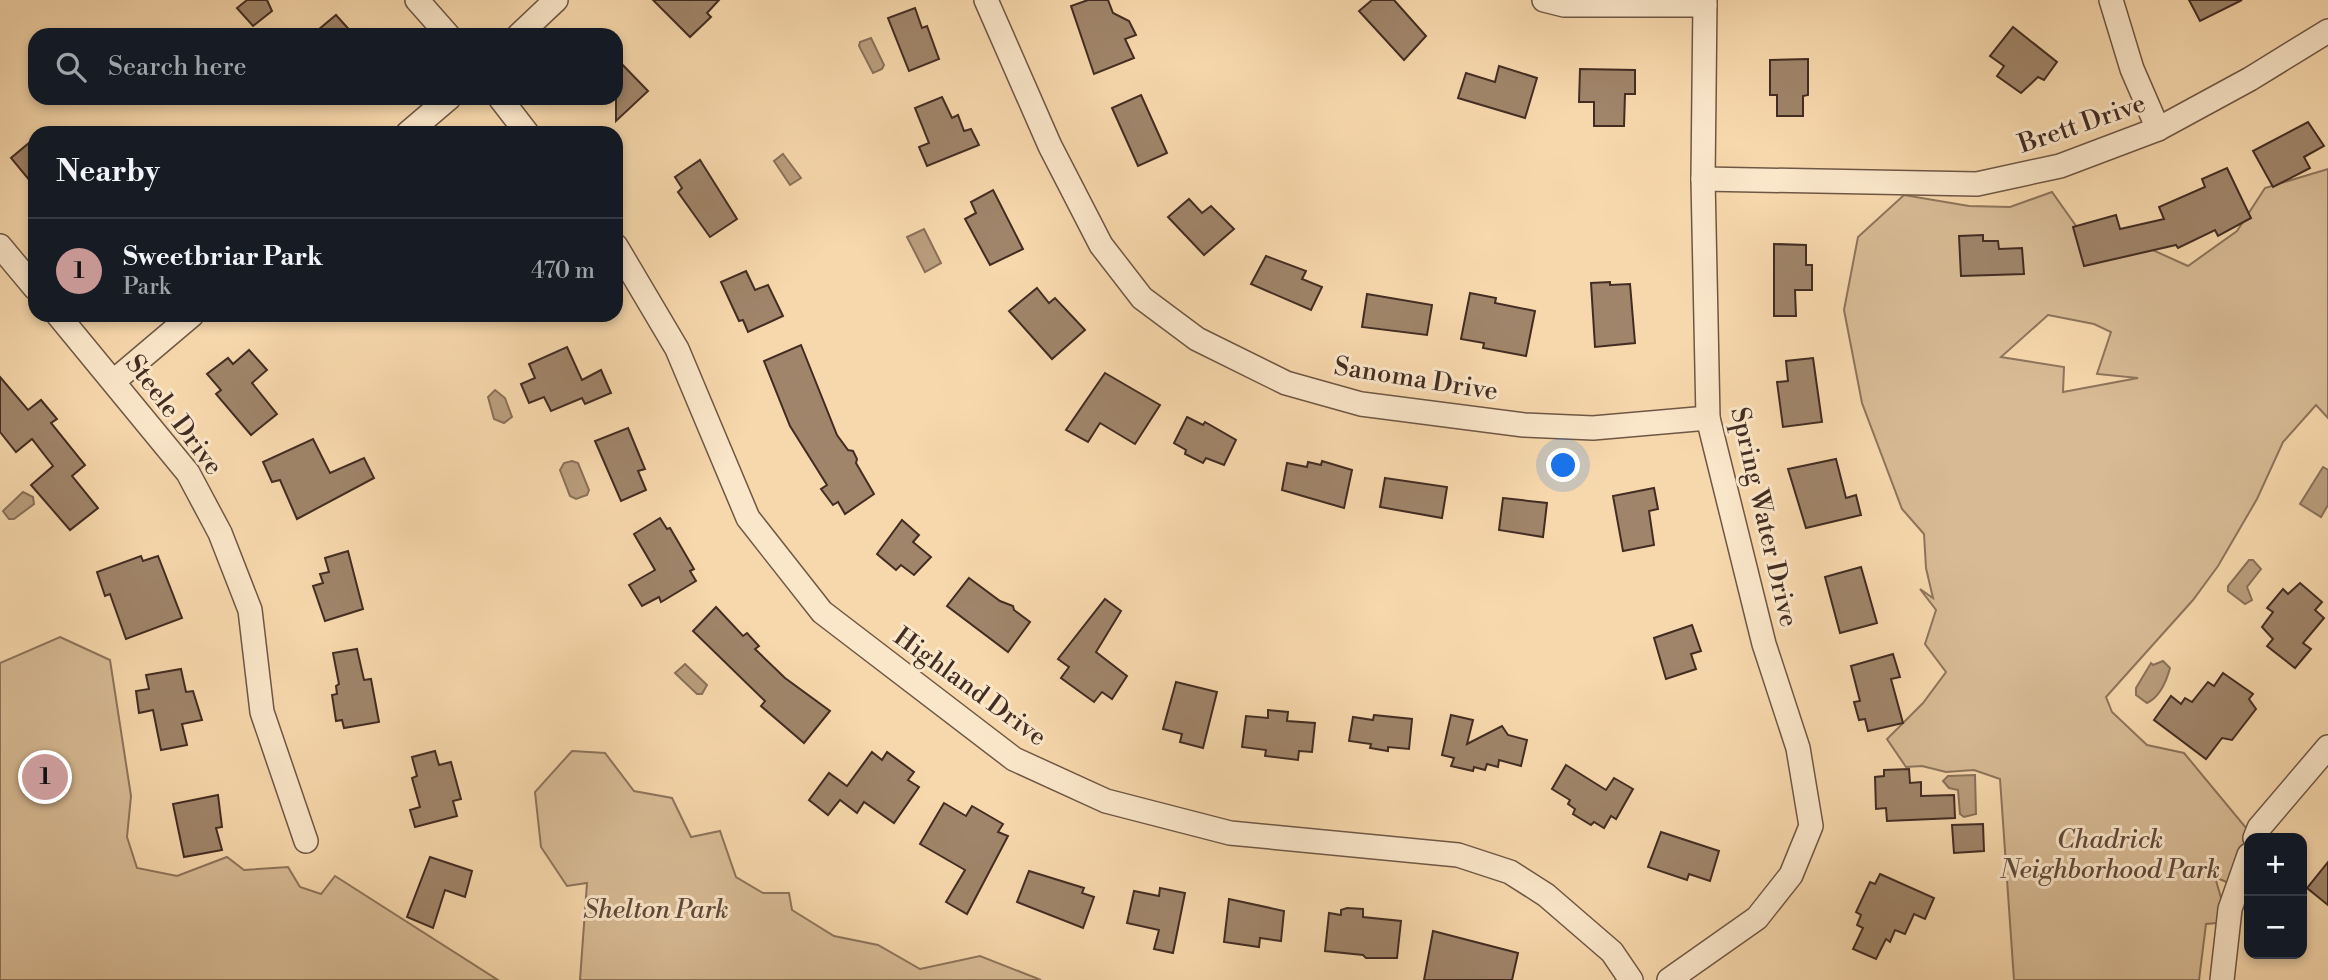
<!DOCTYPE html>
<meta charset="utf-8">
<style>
:root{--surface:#171b24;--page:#242831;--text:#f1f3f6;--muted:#9ea1a6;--line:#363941;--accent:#c59692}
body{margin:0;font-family:"Libre Bodoni",serif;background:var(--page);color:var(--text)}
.controls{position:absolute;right:21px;bottom:21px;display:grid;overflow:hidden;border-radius:14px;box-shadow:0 4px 10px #0003}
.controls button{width:63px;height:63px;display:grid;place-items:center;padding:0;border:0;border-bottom:2px solid var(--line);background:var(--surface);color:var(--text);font:35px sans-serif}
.you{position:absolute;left:1564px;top:466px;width:24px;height:24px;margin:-18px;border:5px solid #fff;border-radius:50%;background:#1a73e8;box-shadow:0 0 0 10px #1a73e833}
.badge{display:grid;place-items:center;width:46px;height:46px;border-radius:50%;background:var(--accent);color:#111;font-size:23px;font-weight:700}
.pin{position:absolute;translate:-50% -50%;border:4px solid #fff;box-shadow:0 2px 7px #0006}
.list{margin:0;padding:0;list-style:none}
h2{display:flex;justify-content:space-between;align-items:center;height:91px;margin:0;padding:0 28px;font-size:30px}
h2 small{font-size:23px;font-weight:400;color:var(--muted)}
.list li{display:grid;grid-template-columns:46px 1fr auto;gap:21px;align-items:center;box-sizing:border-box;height:105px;padding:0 28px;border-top:2px solid var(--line)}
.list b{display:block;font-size:26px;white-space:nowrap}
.list p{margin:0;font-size:23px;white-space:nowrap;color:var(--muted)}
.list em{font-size:23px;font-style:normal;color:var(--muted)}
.icon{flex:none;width:38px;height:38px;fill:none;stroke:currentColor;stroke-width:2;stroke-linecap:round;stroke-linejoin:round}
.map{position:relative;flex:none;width:2328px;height:980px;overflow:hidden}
.search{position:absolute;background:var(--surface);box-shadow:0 4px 10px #0003;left:28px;top:28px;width:595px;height:77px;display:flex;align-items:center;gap:18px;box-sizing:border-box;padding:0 24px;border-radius:21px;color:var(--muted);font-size:26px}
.panel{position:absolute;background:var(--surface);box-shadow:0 4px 10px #0003;left:28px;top:126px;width:595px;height:196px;border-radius:21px}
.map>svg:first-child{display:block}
.green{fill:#d8bb95;stroke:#8d745c;stroke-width:2;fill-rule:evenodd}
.water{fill:#b99e7d;stroke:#897059;stroke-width:2}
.building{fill:#a0856a;stroke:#422c23;stroke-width:2}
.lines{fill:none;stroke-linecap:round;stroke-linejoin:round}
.minor-casing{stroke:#6f5745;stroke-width:26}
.minor{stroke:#fae6c9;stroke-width:23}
.labels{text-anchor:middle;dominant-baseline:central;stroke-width:6;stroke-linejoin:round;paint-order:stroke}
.street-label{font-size:26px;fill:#422c23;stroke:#fae6c9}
.park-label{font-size:26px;font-style:italic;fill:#60493a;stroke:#fae6c9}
</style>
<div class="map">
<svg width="2328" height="980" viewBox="0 0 2328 980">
<rect width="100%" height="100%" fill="#f7d8ac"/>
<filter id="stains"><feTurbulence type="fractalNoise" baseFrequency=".00286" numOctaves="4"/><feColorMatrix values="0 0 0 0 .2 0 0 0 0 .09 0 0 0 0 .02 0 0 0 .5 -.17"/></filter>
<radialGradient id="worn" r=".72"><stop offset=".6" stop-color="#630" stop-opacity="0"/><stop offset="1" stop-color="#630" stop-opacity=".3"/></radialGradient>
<g class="green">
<path d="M2328,169v249l-12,-13 -33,37 -26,57 -39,67 -25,34 -87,97 6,15 35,33 37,8 63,76 -9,58 -23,-10 13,45 -22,2 -7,56h-185l-14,-201 -26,-9 -28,2 -24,-6 -16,1 -19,-28 36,-36 23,-31 -21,-28 11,-34 -16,-21 13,9 -7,-30 -2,-34 -22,-25 -40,-106 -18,-93 14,-73 46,-42 65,11 41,1 42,-15 39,55 44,-5 53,24 49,-35 28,-43zM2048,315l46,9 17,8 -14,42 41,4 -75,14 1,-25 -63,-10z"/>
<polygon points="60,637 110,660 131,796 127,837 137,868 177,876 227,857 244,870 288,867 300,887 321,894 335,876 498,980 0,980 0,663"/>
<polygon points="572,751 605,753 634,791 672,798 691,837 720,831 736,877 763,893 789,893 792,910 834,936 878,945 920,969 980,956 1041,980 580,980 587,883 567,886 541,847 535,792"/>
</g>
<g class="water">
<polygon points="871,38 884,65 882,69 873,73 859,46 860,42"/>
<polygon points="783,154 801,178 790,185 774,161"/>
<polygon points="924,229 941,263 925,272 907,237"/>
<polygon points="495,390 505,398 512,417 504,423 494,419 488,397"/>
<polygon points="572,461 578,463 589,490 587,495 576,499 570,496 560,470 564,463"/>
<polygon points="2323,467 2328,470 2328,505 2321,517 2300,504"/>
<polygon points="23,492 33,497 34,504 14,519 9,519 3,511"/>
<polygon points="2249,560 2253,560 2261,569 2247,587 2252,600 2245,604 2228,591 2228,586"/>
<path d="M2163,661l7,7c-3,11 -10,29 -23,35l-11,-8v-7l15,-25 2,2z"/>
<polygon points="685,664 707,685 702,694 697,694 675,673"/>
<polygon points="1975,775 1976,814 1964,817 1960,814 1958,790 1949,788 1943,781 1948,776"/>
</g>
<g class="building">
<polygon points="247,0 267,0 272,11 253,26 237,8"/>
<polygon points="653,0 719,0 707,13 711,17 690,37"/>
<polygon points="1088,0 1108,0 1113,13 1129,21 1136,35 1125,39 1134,58 1094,74 1071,6"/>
<polygon points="1372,0 1394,0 1426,36 1404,60 1359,11"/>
<polygon points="2189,0 2242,0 2200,21"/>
<polygon points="915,8 922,28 927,26 939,59 909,71 888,18"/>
<polygon points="336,15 354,35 312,35"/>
<polygon points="2013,27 2057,62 2044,80 2038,77 2021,93 1997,76 2004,66 1990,56"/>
<polygon points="616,58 648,91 616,121"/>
<polygon points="1808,59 1808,95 1803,96 1803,116 1777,116 1777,95 1770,95 1770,60"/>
<polygon points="1499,66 1537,78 1525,118 1458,98 1466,73 1495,82"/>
<polygon points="1580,69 1635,70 1635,94 1625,94 1624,126 1594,126 1594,102 1579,102"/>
<polygon points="1141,95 1167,153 1138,166 1112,108"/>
<polygon points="942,97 952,118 958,115 964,131 971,129 979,145 927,166 919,147 929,143 915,108"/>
<polygon points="2308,122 2324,146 2304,157 2310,168 2273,187 2253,151"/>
<polygon points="35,138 35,187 11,158"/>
<polygon points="700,160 737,219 710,237 678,192 682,188 675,177"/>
<polygon points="2227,168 2251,218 2218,236 2215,230 2178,248 2176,245 2084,266 2073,227 2116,215 2120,229 2164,219 2159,207 2205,187 2202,179"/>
<polygon points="993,190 1023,249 990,265 965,219 976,213 971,202"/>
<polygon points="1189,199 1202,213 1211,206 1234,229 1204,255 1168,217"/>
<polygon points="1983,235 1983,241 1998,241 1999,249 2022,248 2024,274 1961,276 1959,236"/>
<polygon points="1774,244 1806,245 1806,265 1812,265 1812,290 1795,290 1796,316 1774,316"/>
<polygon points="1266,256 1306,271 1302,279 1322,287 1311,310 1251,284"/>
<polygon points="746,271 755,290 768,285 783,316 748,332 743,320 739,321 721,282"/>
<polygon points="1610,282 1610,285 1630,284 1635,343 1595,347 1591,283"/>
<polygon points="1037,288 1049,303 1055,298 1085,330 1052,359 1009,311"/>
<polygon points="1470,293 1496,298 1495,303 1535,311 1526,356 1483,348 1484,343 1461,339"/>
<polygon points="1367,294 1432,305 1427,335 1362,327"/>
<polygon points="801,345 837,435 848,450 853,451 857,459 856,463 874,494 845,514 838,502 833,505 821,489 827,485 790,426 764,361"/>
<polygon points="567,347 582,380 601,370 611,393 585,404 582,398 551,411 544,397 529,403 521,384 535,378 529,364"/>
<polygon points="249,350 267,370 252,383 277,414 251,435 216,394 221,390 207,374 228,358 233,364"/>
<polygon points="1813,358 1822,422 1783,427 1777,382 1788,381 1786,361"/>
<polygon points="1105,373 1160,405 1135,444 1100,423 1088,442 1066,430"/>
<polygon points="0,377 28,410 41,400 57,419 51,423 85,465 72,476 98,508 70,530 31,485 53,466 32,439 16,452 0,432"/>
<polygon points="1187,417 1203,425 1205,422 1236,440 1224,465 1206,458 1203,463 1185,454 1186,450 1174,443"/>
<polygon points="628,428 645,469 638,471 646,490 621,501 595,441"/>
<polygon points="313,439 330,473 364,458 374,478 297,519 280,480 272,482 263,462"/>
<polygon points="1836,459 1846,498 1856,495 1861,515 1806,528 1788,469"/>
<polygon points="1322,461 1352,470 1344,508 1282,490 1287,463 1307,467 1308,462 1321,465"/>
<polygon points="1385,478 1447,487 1442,518 1380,507"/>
<polygon points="1654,488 1658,509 1649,511 1654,545 1623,551 1613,496"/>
<polygon points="1503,498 1547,503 1543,537 1499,530"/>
<polygon points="660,518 667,529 670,528 694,569 690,571 696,581 661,602 659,597 642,606 629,585 655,570 634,534"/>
<polygon points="902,520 919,535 913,542 931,557 914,575 901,565 896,570 877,554"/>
<polygon points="348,551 363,609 325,621 313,586 323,583 320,574 329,572 325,558"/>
<polygon points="141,556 143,561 158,556 182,618 126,639 110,594 105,596 97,572"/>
<polygon points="1861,567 1877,623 1840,633 1825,577"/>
<polygon points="969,578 1000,601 1013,606 1014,610 1030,622 1008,652 947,606"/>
<polygon points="2300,583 2322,602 2315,610 2324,618 2303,643 2311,649 2295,668 2267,646 2273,639 2262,627 2273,612 2267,608 2283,589 2288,594"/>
<polygon points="1105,599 1121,611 1096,652 1127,676 1112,699 1102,692 1094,702 1061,678 1069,667 1058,659"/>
<polygon points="716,607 743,636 747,633 759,646 755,649 785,678 830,711 804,743 761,706 765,701 693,631"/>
<polygon points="1692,625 1701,651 1691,654 1696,669 1666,679 1654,638"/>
<polygon points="357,649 364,680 371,679 379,722 344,728 342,720 336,721 332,695 337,694 336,686 339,684 333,653"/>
<polygon points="1893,654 1900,677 1891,679 1903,723 1868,731 1865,719 1859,720 1854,702 1860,701 1851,666"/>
<polygon points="181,669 186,692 193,691 202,720 182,724 187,745 161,750 153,710 139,713 136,691 149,689 146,675"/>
<polygon points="2223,673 2253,694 2249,699 2256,709 2232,740 2222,738 2206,759 2154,720 2171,696 2181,704 2185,698 2192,702 2208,682 2214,686"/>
<polygon points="1176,682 1217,692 1203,748 1180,742 1182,734 1163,729"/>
<polygon points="1268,710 1288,712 1287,721 1315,723 1312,752 1299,751 1298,760 1265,756 1266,750 1242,747 1246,716 1268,718"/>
<polygon points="1374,715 1412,719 1409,749 1388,747 1388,751 1370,748 1371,744 1349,741 1353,717 1373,720"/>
<polygon points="1451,715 1473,720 1467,744 1502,726 1508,735 1527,740 1521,766 1499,760 1498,767 1487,764 1485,770 1474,767 1473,771 1451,766 1454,758 1442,755"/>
<polygon points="435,751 439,765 451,762 461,799 453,801 457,816 415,827 410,810 420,807 412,778 417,776 412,757"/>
<polygon points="872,752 882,760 887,752 914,772 908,780 919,787 894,823 864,802 857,813 840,800 828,815 809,800 829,773 847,786"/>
<polygon points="1566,765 1606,790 1614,778 1633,789 1616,819 1611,816 1604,828 1594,822 1591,825 1573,814 1575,809 1568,804 1570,800 1552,789"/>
<polygon points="1909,769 1910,783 1921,782 1921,796 1954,795 1955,818 1887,821 1886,808 1876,809 1875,777 1884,776 1884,770"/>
<polygon points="218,795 222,827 216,828 222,850 184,857 173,804"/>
<polygon points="944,803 966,816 972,806 1003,824 998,832 1008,836 967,914 946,902 965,870 920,844"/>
<polygon points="1983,824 1984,851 1954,853 1952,825"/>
<polygon points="1661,832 1719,851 1710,881 1689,874 1687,880 1648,867"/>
<polygon points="430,857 472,871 465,897 445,890 433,928 407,917"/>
<polygon points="2328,862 2328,905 2307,888"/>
<polygon points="1029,871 1084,888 1082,893 1094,897 1083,928 1017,902"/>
<polygon points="1880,874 1934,898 1925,919 1914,914 1905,934 1895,930 1890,942 1886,939 1876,959 1853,949 1863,928 1857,925 1861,915 1856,912 1870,882 1875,884"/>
<polygon points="1160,888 1185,893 1173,953 1154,949 1159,930 1127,923 1134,891 1159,896"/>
<polygon points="1229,899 1284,911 1281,941 1260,938 1259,947 1224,942"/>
<polygon points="1347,908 1363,909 1363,917 1401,921 1397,958 1366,958 1363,955 1325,951 1329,913 1341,915 1341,910"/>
<polygon points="1433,931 1518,953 1512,980 1424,980"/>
</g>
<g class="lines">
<g class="minor-casing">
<g id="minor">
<polyline points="417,0 448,35"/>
<polyline points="986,0 1050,146 1101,245 1142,298 1197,339 1286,383 1361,404 1524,425 1593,428 1708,418"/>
<polyline points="1544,0 1564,5 1705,5"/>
<polyline points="2111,0 2132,69 2158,129"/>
<polyline points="519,35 556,0"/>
<polyline points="500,98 527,133"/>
<polyline points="408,133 449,98"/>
<polyline points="1703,179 1977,184 2060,166 2158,129 2250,79 2328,31"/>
<polyline points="0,246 35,288"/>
<polyline points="616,246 677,349 748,518 822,612 1014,759 1106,801 1230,833 1458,855 1510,872 1546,895 1612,952 1631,980"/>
<polyline points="58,315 188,473 220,533 250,610 262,712 306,841"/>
<polyline points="114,381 192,315"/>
<polyline points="2255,838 2259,828 2328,747"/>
<polyline points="1669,980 1757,918 1791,875 1811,826 1798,748 1764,644 1708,418 1703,179 1705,0"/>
<polyline points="2222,980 2230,909 2249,855"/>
</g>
</g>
<use href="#minor" class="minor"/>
</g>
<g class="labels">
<g class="street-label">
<text transform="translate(2082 124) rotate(-19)">Brett Drive</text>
<text transform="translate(1416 379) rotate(9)">Sanoma Drive</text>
<text transform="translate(174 415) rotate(53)">Steele Drive</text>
<text transform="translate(1764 517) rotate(77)">Spring Water Drive</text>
<text transform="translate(970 687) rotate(36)">Highland Drive</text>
</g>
<g class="park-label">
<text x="2110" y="840">Chadrick<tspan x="2110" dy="30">Neighborhood Park</tspan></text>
<text x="656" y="910">Shelton Park</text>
</g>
</g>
<rect width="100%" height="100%" filter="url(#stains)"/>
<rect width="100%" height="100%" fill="url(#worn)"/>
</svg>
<div class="controls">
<button>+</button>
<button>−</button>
</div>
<div class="you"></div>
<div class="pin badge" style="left:45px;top:777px">1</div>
<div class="search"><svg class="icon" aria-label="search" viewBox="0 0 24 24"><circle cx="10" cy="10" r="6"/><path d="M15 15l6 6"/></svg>Search here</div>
<section class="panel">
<h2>Nearby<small></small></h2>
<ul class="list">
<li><span class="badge">1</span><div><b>Sweetbriar Park</b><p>Park</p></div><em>470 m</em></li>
</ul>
</section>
</div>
